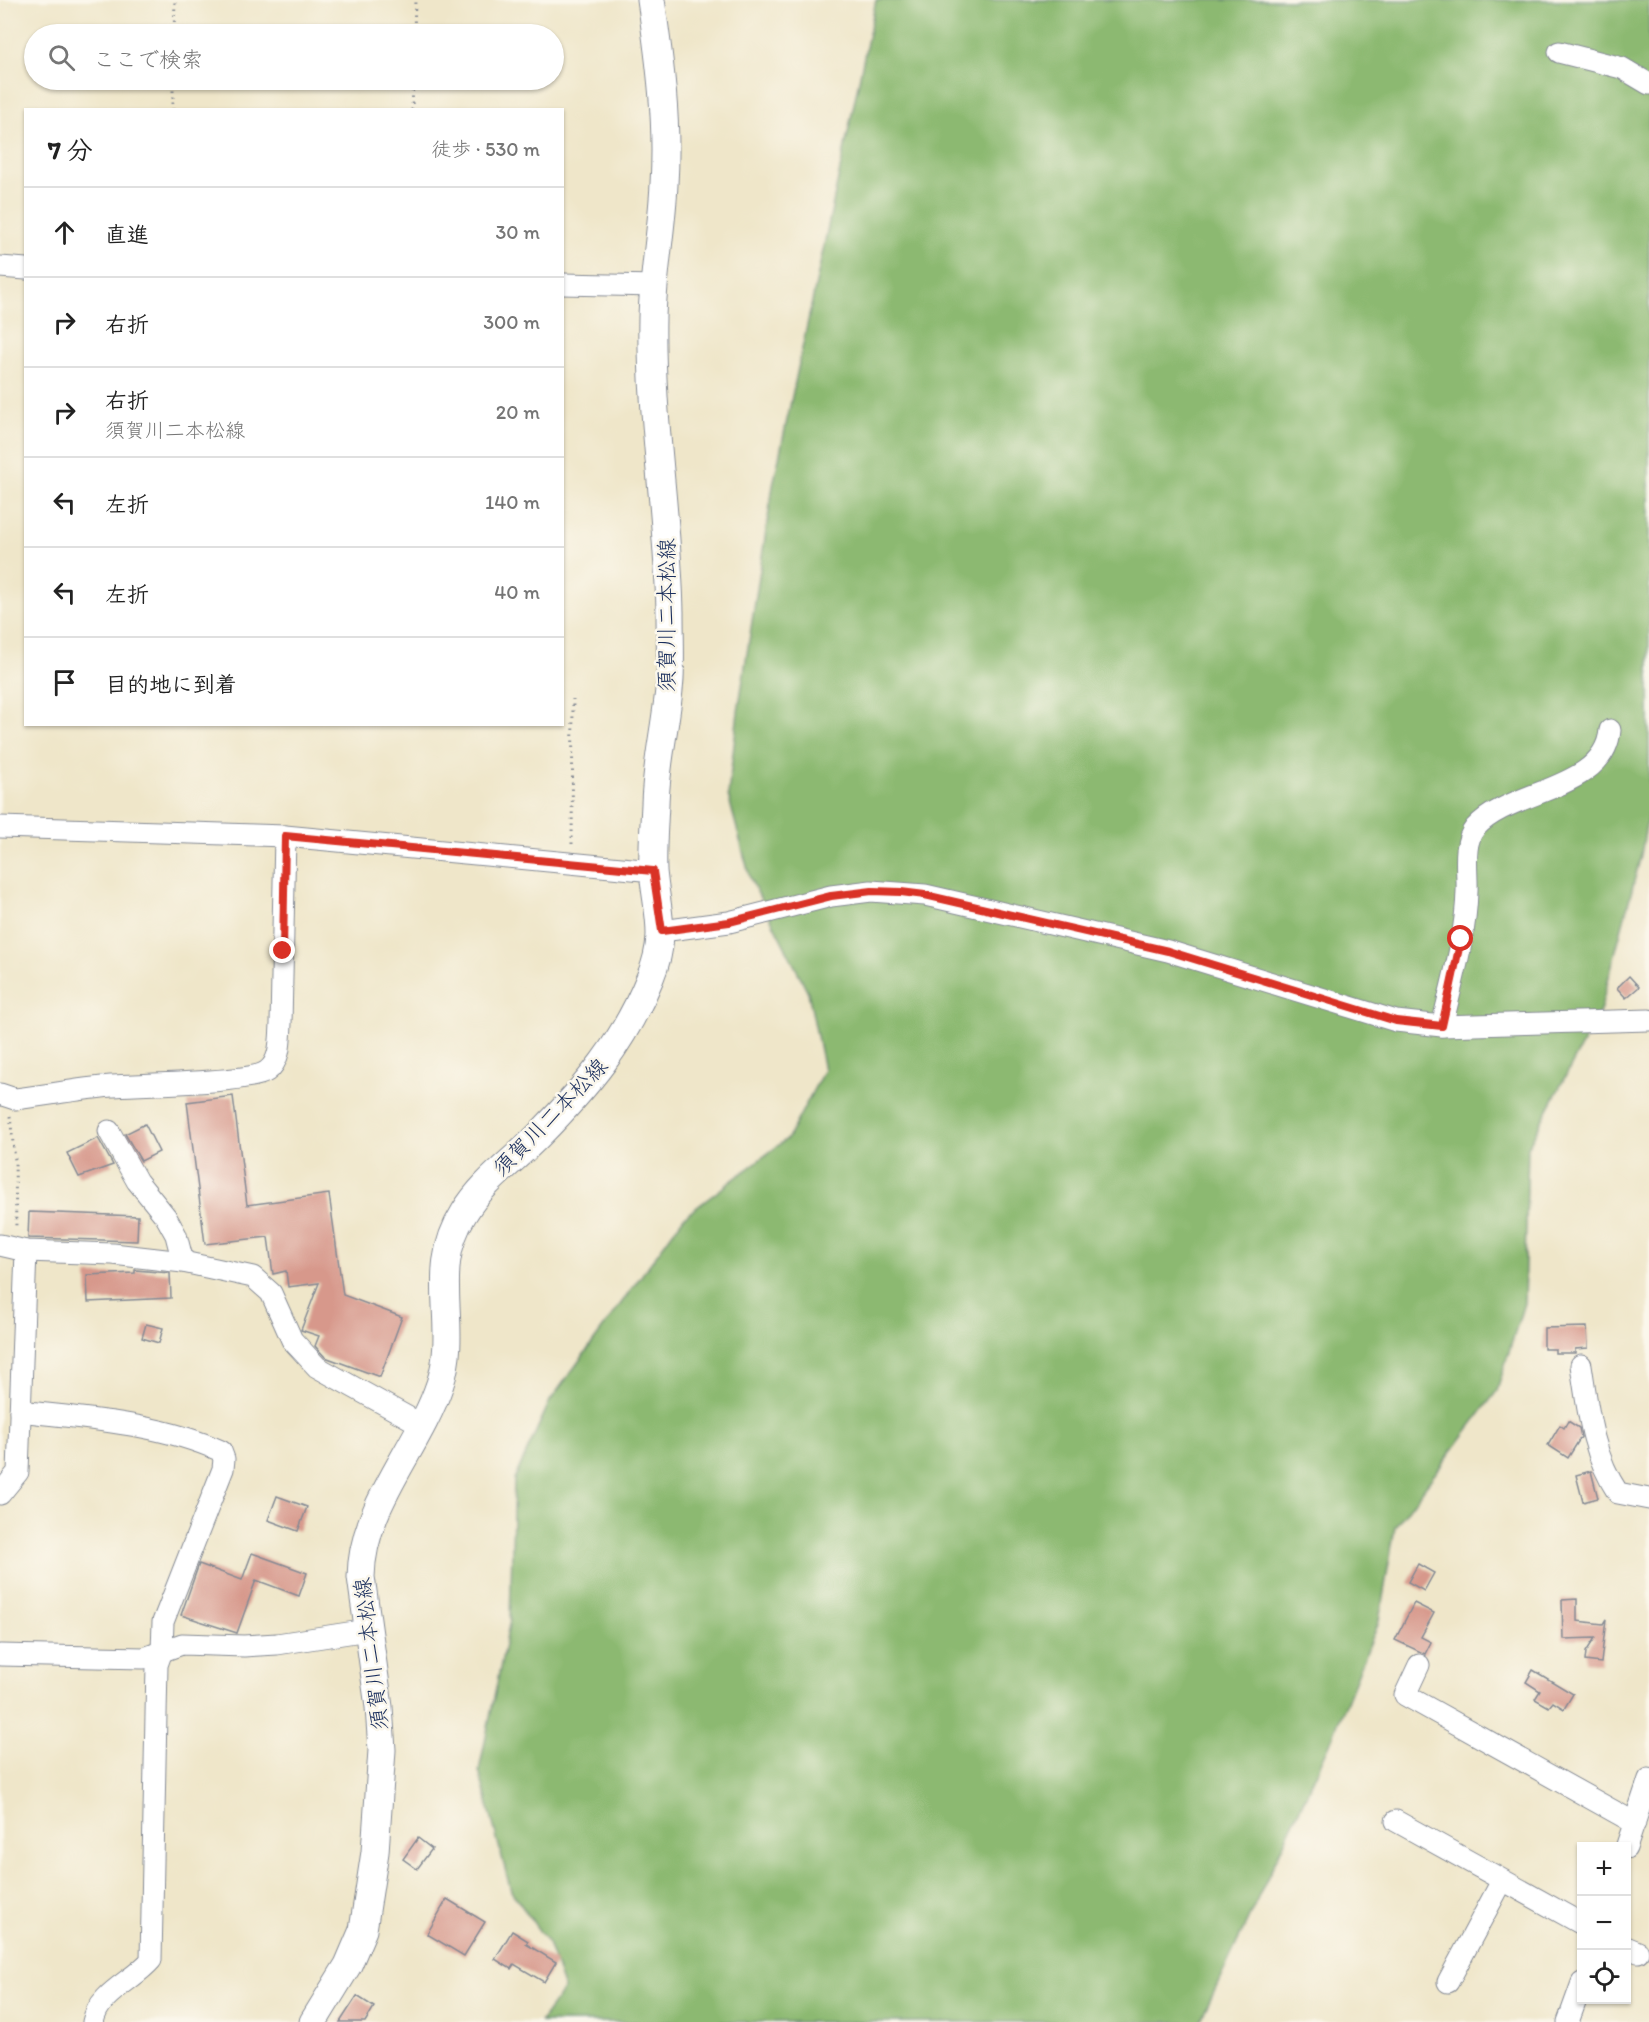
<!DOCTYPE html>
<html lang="ja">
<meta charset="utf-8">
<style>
:root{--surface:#fff;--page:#f6f6f6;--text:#222;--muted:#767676;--line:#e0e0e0}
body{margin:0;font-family:Itim,"Klee One",sans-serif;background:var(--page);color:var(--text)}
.controls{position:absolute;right:18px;bottom:18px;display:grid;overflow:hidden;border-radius:0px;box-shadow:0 2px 4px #0004}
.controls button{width:54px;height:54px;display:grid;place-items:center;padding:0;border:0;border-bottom:2px solid var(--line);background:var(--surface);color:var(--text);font:30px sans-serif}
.stop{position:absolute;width:18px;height:18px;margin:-14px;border:4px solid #d93025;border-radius:50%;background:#fff}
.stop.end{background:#d93025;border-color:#fff;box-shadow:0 2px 6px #0008}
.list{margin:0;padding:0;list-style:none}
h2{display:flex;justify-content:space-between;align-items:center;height:78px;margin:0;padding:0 24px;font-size:26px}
h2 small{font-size:20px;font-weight:400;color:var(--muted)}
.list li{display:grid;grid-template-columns:39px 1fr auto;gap:18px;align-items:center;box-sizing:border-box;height:90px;padding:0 24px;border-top:2px solid var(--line)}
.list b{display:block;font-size:22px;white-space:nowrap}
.list p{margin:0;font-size:20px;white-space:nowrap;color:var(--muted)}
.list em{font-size:20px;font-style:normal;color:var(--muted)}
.icon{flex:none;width:33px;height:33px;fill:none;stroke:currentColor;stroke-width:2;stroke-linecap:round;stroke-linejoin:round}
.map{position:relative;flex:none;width:1649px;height:2022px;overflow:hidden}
.search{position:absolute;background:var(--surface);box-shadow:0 2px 4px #0004;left:24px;top:24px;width:540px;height:66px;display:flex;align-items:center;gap:15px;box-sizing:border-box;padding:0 21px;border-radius:33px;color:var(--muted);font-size:22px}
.panel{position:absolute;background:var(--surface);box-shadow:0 2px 4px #0004;left:24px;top:108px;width:540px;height:618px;border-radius:0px}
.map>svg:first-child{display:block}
.forest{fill:#8cb971;stroke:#547468;stroke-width:1.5}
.building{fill:#d7988b}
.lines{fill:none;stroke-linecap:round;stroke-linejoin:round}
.minor-casing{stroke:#858a94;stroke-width:23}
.major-casing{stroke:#858a94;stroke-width:29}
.path{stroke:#858a94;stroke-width:3;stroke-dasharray:1.5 4.5;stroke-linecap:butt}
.minor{stroke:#fff;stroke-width:21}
.major{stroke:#fff;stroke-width:27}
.route{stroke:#d93025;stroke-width:8}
.labels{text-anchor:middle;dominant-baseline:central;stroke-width:5;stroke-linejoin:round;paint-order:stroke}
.street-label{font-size:22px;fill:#1b2f5e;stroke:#fbf7ec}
</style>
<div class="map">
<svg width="1649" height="2022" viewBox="0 0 1649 2022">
<rect width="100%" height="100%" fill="#fbf7ec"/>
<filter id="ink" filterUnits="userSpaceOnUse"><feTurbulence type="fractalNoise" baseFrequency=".0167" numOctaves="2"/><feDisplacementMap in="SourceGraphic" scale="12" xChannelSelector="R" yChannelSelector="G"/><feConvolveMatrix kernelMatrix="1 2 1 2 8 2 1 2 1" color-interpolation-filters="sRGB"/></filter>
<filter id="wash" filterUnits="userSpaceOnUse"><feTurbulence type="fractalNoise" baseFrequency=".008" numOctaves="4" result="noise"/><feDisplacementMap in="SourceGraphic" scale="24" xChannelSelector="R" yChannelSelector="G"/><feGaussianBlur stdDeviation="1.35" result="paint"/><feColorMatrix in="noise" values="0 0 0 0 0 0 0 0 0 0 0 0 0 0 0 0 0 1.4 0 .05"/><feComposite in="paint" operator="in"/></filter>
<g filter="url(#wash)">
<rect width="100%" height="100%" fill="#efe6c9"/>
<polygon class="forest" points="876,0 1649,0 1649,808 1641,855 1600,1011 1528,1147 1524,1303 1497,1391 1395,1527 1379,1621 1329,1746 1200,2022 540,2022 564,1989 548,1943 511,1891 479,1771 510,1620 514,1480 550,1401 684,1217 788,1138 824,1070 808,992 750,878 728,795 738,712 773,486"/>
<g id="blocks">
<g class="building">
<polygon points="1629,976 1639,987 1626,998 1617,988"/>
<polygon points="233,1096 247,1205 329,1194 343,1295 402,1317 380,1377 325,1357 315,1346 319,1336 301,1330 319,1283 288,1287 286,1271 273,1274 268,1237 205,1244 187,1102"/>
<polygon points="145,1124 159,1152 141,1161 125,1134"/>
<polygon points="98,1138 113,1165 79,1177 67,1153"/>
<polygon points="29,1212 138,1216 137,1241 28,1238"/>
<polygon points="135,1270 170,1273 171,1298 88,1302 87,1275 135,1273"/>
<polygon points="146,1324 163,1328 159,1343 142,1338"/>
<polygon points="1587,1327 1588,1348 1575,1349 1575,1353 1555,1353 1555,1349 1544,1349 1544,1328"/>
<polygon points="1568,1421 1579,1428 1581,1437 1568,1458 1548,1445 1560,1425 1564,1428"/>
<polygon points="1591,1471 1598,1498 1583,1502 1576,1475"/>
<polygon points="277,1496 307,1507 298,1531 268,1520"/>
<polygon points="252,1553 307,1573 299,1596 256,1580 237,1633 181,1615 199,1564 242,1580"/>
<polygon points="1418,1564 1434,1573 1424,1591 1408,1582"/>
<polygon points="1577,1599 1577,1621 1603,1624 1606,1619 1601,1663 1585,1661 1586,1652 1595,1638 1563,1639 1562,1600"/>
<polygon points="1414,1603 1434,1613 1421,1637 1431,1642 1425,1654 1395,1640"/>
<polygon points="1533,1670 1573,1694 1564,1709 1553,1702 1549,1707 1535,1699 1540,1691 1526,1682"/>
<polygon points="418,1838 432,1849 417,1869 403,1859"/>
<polygon points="447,1899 485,1922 464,1956 427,1934"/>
<polygon points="512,1931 528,1941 526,1944 556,1962 544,1982 514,1964 511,1969 495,1959"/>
<polygon points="357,1996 374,2007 365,2022 340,2022"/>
</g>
</g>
</g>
<g filter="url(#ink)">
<use href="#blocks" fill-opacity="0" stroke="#858a94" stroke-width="1.5"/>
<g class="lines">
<g class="minor-casing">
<g id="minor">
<polyline points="1559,52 1622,68 1649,84"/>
<polyline points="0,267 26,269"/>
<polyline points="562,284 656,286"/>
<polyline points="0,827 285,836 653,871"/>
<polyline points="662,931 729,922 831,896 871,891 925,895 1168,951 1396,1021 1442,1026 1649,1020"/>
<path d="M1442,1026c10,-44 24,-90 25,-135 1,-19 -5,-47 8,-63 34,-39 130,-37 135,-98"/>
<path d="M0,1094l15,5c32,-4 64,-10 96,-13 27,-2 141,-3 156,-15 14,-10 13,-32 14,-47l4,-188"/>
<polyline points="109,1131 137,1181 166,1217 176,1235 183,1262"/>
<polyline points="0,1245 26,1251 113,1254 183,1262 253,1277 271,1293 292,1340 317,1367 422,1425"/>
<path d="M1581,1365c7,45 11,89 37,128l31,6"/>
<path d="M20,1411c67,8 139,12 201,40l3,8 -1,10 -60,153 -1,29 -5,14 -6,295c-19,22 -52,32 -58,62"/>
<polyline points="0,1494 18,1472 26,1251"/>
<polyline points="0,1655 144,1658 182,1644 244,1646 277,1644 368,1630"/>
<polyline points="1419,1665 1405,1695 1635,1823"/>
<polyline points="1396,1821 1582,1924"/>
<polyline points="1626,1848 1649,1779"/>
<polyline points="1626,1947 1638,1952"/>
<polyline points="1448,1982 1502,1881"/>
<polyline points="1568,2022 1582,1983"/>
</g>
</g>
<g class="major-casing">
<path id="major" d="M313,2022l35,-57 15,-35 12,-78 7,-102 -3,-43 -18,-130c1,-72 57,-127 79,-193 20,-60 -13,-113 24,-171 19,-32 50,-52 75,-78 48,-49 85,-92 111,-157 18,-43 7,-64 3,-107 -1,-22 1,-45 2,-67 1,-42 12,-83 15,-125 1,-22 0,-45 0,-67 -2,-98 -20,-196 -18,-294 1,-44 10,-89 12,-134 4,-62 -4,-123 -13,-184"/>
</g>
<g class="path">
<polyline points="174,34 175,0"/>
<polyline points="414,34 415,0"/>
<polyline points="173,110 173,80"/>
<polyline points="412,110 413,80"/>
<polyline points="572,844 573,699"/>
<polyline points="10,1116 15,1160 16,1229"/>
</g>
<use href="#minor" class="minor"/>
<use href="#major" class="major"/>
</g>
</g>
<g class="lines" filter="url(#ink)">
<polyline class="route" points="283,951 285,836 653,871 662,931 729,922 831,896 872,891 901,892 925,895 1168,951 1396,1021 1442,1026 1461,939"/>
</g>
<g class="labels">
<g class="street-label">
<text transform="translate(666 615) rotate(-90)">須賀川二本松線</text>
<text transform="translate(550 1117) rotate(-46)">須賀川二本松線</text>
<text transform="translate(371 1654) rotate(-97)">須賀川二本松線</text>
</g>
</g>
</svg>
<div class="controls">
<button>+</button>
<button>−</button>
<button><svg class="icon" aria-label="locate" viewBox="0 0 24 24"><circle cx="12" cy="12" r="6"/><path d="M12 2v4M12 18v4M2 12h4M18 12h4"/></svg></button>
</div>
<div class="stop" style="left:1461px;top:939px"></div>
<div class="stop end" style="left:283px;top:951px"></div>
<div class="search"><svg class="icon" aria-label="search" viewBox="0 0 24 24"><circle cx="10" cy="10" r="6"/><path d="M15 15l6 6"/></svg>ここで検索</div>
<section class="panel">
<h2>7 分<small>徒歩 · 530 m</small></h2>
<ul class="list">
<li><svg class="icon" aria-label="ahead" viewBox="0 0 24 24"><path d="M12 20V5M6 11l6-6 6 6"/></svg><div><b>直進</b></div><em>30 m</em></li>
<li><svg class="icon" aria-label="right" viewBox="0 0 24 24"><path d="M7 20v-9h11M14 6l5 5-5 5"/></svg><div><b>右折</b></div><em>300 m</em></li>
<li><svg class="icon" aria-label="right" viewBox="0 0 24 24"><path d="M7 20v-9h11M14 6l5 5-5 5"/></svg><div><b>右折</b><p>須賀川二本松線</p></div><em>20 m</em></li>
<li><svg class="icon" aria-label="left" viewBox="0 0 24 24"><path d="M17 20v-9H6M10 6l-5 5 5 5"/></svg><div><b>左折</b></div><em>140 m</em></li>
<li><svg class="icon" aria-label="left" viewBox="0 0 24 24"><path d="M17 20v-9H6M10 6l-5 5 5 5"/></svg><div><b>左折</b></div><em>40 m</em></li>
<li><svg class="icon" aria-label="arrive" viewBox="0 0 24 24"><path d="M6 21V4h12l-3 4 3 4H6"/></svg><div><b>目的地に到着</b></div></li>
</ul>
</section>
</div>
